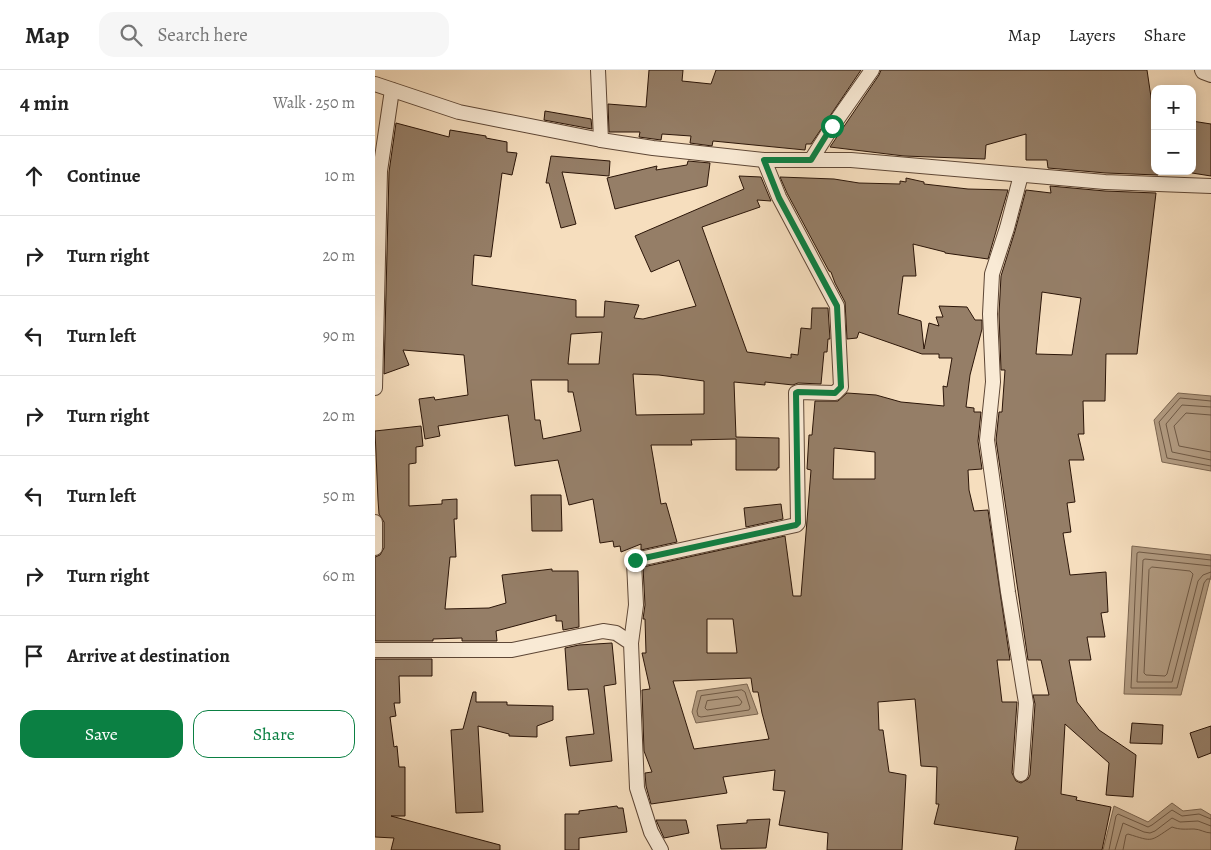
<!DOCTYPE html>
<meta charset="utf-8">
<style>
:root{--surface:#fff;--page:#f6f6f6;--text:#222;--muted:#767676;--line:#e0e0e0;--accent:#0b8043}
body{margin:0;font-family:Alegreya,serif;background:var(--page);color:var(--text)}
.controls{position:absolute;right:15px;top:15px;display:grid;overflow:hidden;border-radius:10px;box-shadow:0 2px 12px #0003}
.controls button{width:45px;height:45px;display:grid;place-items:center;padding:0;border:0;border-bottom:1px solid var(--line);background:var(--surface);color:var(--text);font:25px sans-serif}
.stop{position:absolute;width:15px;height:15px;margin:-11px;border:4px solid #0b8043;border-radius:50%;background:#fff}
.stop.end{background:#0b8043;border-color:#fff;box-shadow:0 1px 5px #0008}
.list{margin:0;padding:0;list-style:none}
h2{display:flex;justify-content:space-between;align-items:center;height:65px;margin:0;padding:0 20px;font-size:21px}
h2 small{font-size:16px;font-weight:400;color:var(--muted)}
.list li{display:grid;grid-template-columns:32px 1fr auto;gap:15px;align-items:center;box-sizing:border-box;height:80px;padding:0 20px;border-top:1px solid var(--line)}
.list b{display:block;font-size:19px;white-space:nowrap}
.list em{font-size:16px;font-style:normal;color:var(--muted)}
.actions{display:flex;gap:10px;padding:15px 20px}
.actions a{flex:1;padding:11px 0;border:1px solid var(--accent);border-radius:15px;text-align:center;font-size:18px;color:var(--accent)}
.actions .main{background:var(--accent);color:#fff}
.icon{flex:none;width:28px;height:28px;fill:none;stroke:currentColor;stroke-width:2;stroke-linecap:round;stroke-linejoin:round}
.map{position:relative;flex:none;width:836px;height:780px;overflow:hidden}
header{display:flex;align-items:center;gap:30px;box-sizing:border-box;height:70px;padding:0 25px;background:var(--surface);border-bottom:1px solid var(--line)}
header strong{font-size:24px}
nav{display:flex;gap:28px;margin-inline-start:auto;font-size:18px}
.search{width:350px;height:45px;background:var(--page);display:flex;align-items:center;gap:12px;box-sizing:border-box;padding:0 18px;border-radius:15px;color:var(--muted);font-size:19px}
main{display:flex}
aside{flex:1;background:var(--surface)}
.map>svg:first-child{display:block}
.water{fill:#b19a80;stroke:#7b6550}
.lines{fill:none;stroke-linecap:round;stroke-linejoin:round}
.shore{stroke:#6e5844;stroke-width:1}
.building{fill:#957e67;stroke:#2b1508;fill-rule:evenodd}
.minor-casing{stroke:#5e4736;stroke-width:16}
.minor{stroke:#f9ead5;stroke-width:14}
.route{stroke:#0b8043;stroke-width:6}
</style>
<header>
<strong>Map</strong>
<div class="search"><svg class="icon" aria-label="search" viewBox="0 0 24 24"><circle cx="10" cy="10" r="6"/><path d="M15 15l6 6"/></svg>Search here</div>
<nav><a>Map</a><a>Layers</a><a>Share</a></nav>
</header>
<main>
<aside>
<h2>4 min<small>Walk · 250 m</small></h2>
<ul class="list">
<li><svg class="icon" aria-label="ahead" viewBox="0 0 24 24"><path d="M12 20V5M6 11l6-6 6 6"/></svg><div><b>Continue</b></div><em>10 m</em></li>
<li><svg class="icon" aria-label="right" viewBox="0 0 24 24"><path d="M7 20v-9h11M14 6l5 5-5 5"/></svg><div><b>Turn right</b></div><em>20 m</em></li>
<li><svg class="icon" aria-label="left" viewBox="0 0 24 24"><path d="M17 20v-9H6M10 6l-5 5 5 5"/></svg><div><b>Turn left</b></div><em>90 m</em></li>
<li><svg class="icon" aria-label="right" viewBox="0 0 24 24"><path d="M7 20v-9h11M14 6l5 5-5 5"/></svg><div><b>Turn right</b></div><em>20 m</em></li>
<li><svg class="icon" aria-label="left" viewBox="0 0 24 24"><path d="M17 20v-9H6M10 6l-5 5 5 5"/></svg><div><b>Turn left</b></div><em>50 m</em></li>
<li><svg class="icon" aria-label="right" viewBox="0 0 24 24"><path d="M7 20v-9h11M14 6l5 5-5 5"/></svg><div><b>Turn right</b></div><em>60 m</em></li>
<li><svg class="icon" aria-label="arrive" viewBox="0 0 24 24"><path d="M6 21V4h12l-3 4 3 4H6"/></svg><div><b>Arrive at destination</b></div></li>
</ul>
<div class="actions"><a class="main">Save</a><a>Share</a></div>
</aside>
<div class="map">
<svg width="836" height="780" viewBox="0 0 836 780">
<rect width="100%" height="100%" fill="#f6debe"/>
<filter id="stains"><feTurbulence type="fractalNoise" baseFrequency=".004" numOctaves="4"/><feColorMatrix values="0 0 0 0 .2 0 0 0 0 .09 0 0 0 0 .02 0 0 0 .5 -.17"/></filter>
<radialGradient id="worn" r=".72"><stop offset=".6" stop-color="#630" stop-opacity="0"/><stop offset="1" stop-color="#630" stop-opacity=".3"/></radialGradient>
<g class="water">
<polygon points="803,323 836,326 836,401 787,392 779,350"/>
<polygon points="757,476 836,485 836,505 806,625 749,624"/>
<polygon points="372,614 383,644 321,653 317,642 322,621"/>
<polygon points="797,733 808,741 826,739 836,745 836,780 728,780 739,736 773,752"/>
</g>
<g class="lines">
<g class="shore">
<polyline points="836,331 805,328 784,352 792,388 836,396"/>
<polyline points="836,337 807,335 791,354 797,382 836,390"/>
<polyline points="836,345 811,343 799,356 804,376 836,382"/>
<polyline points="836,490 764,482 762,483 756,618 802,618 829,513 832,509 836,509"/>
<polyline points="836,496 770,489 768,490 762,612 797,612 823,511 828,505 836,502"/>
<polygon points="777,497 815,501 818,504 792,604 790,606 771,605 769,603 774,500"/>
<polygon points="367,620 370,622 375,638 374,640 326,647 323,646 322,641 326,626"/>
<polygon points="363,627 367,632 365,635 332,640 330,638 332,631"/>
<polyline points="734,780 741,746 743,744 773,757 777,755 797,740 807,746 824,744 836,749"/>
<polyline points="740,780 748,753 769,762 775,763 780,761 797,748 805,752 823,751 836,756"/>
<path d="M748,780l3,-15 2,-1c26,8 21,8 44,-7 8,3 14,2 22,2 6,0 11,4 17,4"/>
</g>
</g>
<g class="building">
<polygon points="274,0 308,0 307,11 336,14 341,0 486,0 436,74 431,74 430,80 338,71 337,76 315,73 316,66 287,64 286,70 264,67 265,62 234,62 233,34 271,37"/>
<polygon points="506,0 772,0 780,54 780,101 783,101 783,105 731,103 673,98 672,90 651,90 651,64 611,75 610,89 529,86 455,77 504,5"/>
<polygon points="170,41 216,49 217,59 169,50"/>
<polygon points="817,51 836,54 836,106 817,103"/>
<path d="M21,53l53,14 1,-7 36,6v2l21,4v10l10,1 -5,22 -10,-2 -11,84 -17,-2 -2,30 104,15v17h28l1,-16 34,4 -5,13 9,1 53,-13 -17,-46 -28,12 -16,-36 109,-47 -5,-13 22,1 10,24 -14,-1 3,7 -58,20 45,125 44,6v-4l7,1 3,-27 10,1 1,-21h16l2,31h-2l-1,13h-3l-3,32 -23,-1 -5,2 -28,-3v3l-31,-3 2,55 43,1v30h-2v2h-41v-31l-45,1 1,5h-41l10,59 5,-1 11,39 -36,8v-6l-20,8 -1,-6 -6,1 -1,-6 -13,2 -7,-44 -24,6 -11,-45 -43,6 -7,-51 -70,11 2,10 -15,3 -6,-40 15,-2 1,3 33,-5 -4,-40 -61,-5 6,15 -25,9 5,-202zM227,262l-3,32h-31l3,-30zM258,304l26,1 45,6v33l-68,1zM156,310h37v12h5l8,39 -38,8 -3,-19h-5z"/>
<polygon points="176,86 235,91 234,106 187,102 201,154 186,158 174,113 171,113"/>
<polygon points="313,91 335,93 332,116 240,139 232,108 282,96 281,100 312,95"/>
<path d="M405,107l54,2 25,4 41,1v-3l6,1v-4l18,4v2l44,5 40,1 -20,69 -43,-6v-1l-32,-8 3,32h-13l-5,38 23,7 3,28 5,-26 10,3 -3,-9h7l-4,-11 28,1 8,13h7v9l-12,46 -4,32 8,1v4h7l-3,29 4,28 -14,1 1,20 5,21 14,-1 22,150h-13l5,42h15l-5,71 4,8 5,2 7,-4 2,-4 5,-71 -2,-9h16l-8,-35h-13l-32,-220 3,-28h3l3,-42h-4l-2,-56 2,-38 14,-45 11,-41 25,3 -1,-7 55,5 51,2 -19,161h-31l-1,47h-22l1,33h-6l6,26h-15l6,42 -8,1 4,29 -8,1 7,42 36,-3 2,40 -7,1 4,24h-18l4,23h-22l8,42 22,28 37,25 -3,42 -27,-2 3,-32 -44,-39 -4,70 16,3 -1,3 35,7 -9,43h-87l3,-13 -84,-13 5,-20h-3l1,-37 -16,-1 -6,-67 -37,3 1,28h4l6,42 17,3 -4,75h-75l1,-17 -49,-8 6,-34 -12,-1 2,-20 -52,7 4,16 -76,11 -5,-18 -1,-13 7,-1 -8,-21 -2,-61 8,-1 -8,-36h4l-1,-34h-2l2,-14 -2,-38 142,-31 8,60h8l10,-126 -4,-1 2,-34h3l3,-34h23l9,-8 29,2 25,7 43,4 -1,-20 4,1 5,-29h-13v-4h-17l-63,-22 -2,6 -10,1 -2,-37 -10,-19 -4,-11 -2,-1 -42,-78zM667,222l39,6 -9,57 -36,-1zM459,378l41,4v27h-42zM332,549h26l4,34h-30zM376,608l2,14h5l4,21 7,26 -75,10 -21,-68z"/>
<polygon points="46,356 48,376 41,377 41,393 34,394 34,436 67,434 67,430 82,429 82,449 79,449 81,487 75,487 70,539 114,538 131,533 127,505 177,499 177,501 203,501 204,557 188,560 187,551 181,551 181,545 121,561 122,571 87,571 87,568 58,569 58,571 0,571 0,487 5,485 9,478 9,452 4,444 3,430 0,361"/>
<polygon points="156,425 186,425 187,461 157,461"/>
<polygon points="406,434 408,449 371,457 369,438"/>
<polygon points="237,573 241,614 229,616 237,691 195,696 191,667 219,664 213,619 193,620 190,578 204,575"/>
<polygon points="0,589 57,589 57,606 24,606 25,633 19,633 21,646 15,647 19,677 22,676 24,697 30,697 30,746 16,746 125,775 125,780 16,780 19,768 0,767"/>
<polygon points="98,622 101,622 101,632 132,632 132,635 178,636 178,650 162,656 162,667 134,666 134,664 103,656 108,742 81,743 76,660 88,659"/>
<polygon points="757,653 788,655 787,674 755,673"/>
<polygon points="836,656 836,683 823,688 815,663"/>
<polygon points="242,736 243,738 248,738 252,762 204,768 204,780 190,780 190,744 204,744 204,741"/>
<polygon points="395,749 391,778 346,779 342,755 372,753 372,750"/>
<polygon points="281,750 311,750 314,763 289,768"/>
</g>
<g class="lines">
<g class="minor-casing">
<g id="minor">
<polyline points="223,0 226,70"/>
<polyline points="827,0 828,2 836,5"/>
<polyline points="0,14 84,42 226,70 278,78 389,90 476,90 730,112 836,116"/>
<polyline points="436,90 457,57 497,0"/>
<polyline points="646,105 632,158 617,204 615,244 618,312 612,370 633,522 651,633 646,704"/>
<polyline points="0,318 5,101 17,20"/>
<polyline points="0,452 0,478"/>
<polyline points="256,573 261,535 259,492 260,490 421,455 423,453 421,323 423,322 460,323 466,317 462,236 404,127 389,90"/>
<polyline points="0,580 137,580 228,561 241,563 256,573 262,718 276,762 286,780"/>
</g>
</g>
<use href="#minor" class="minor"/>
</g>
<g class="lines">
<polyline class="route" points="260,490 421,455 423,453 421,323 423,322 460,323 466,317 462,236 404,128 389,90 436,90 457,56"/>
</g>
<rect width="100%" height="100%" filter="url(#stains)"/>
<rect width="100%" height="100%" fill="url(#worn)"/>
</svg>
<div class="controls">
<button>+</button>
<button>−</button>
</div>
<div class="stop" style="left:457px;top:56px"></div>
<div class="stop end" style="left:260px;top:490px"></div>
</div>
</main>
